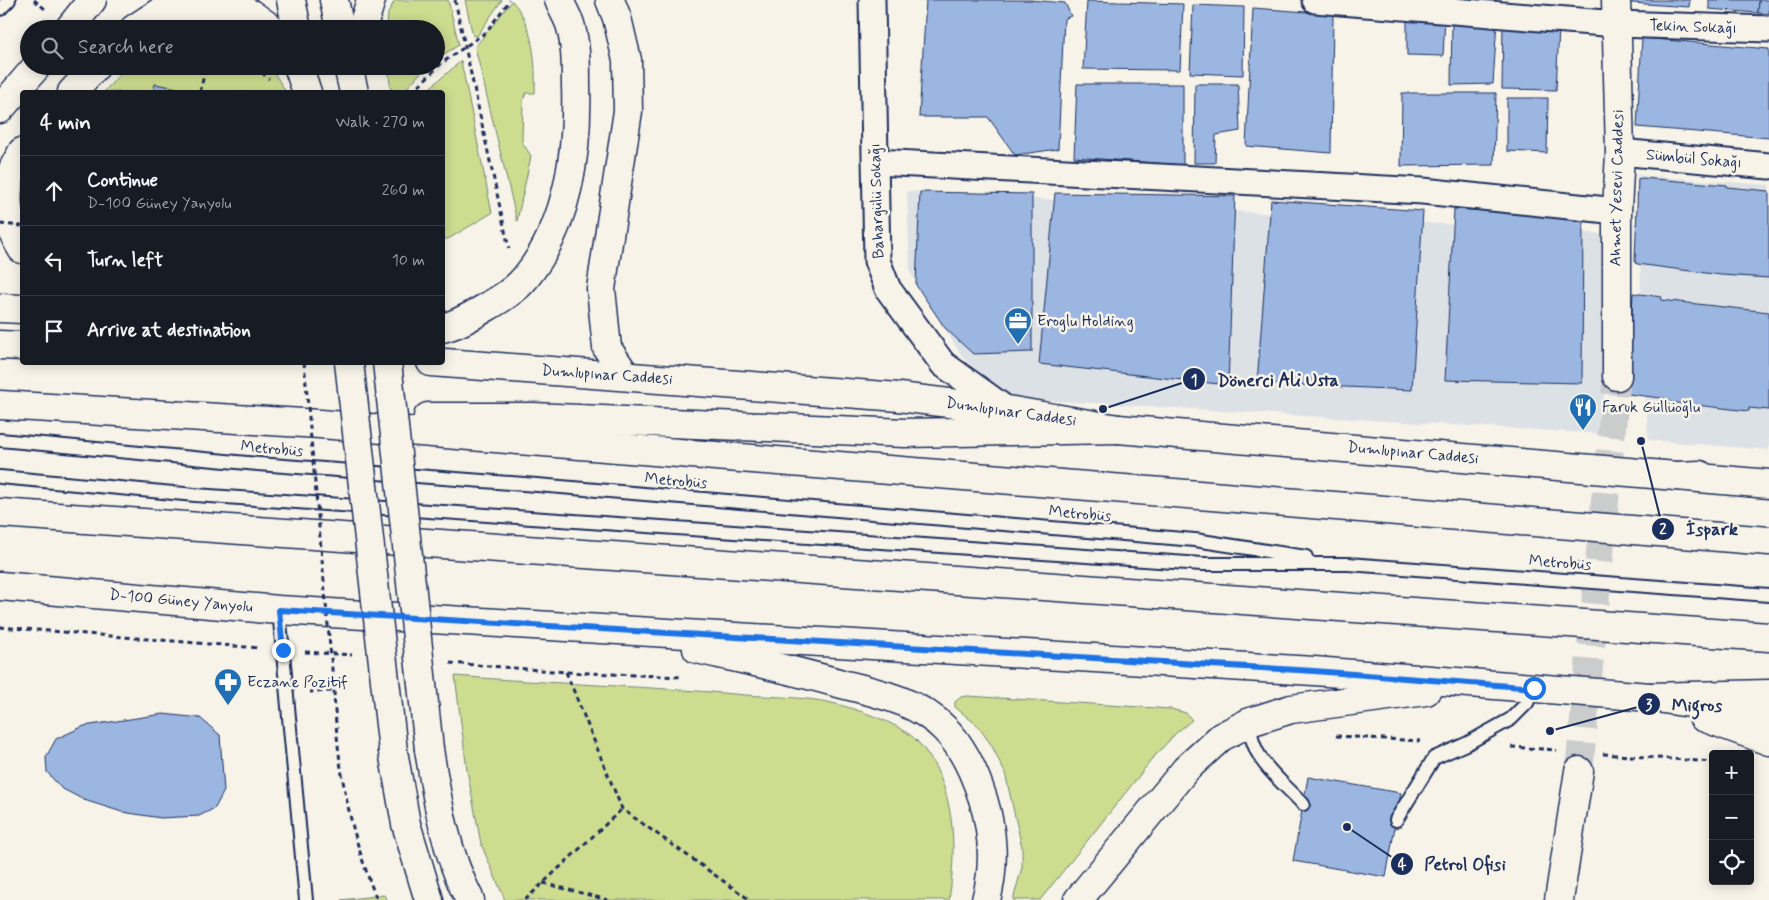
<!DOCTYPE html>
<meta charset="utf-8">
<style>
:root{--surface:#171b24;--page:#20242c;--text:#f1f3f6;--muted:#9ea1a6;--line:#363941}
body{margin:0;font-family:Mynerve,sans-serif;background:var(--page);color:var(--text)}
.controls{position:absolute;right:15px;bottom:15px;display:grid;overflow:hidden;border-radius:5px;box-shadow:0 2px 12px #0003}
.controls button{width:45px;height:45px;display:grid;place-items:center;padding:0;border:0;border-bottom:1px solid var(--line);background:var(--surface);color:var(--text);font:25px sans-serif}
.stop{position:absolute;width:15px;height:15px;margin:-11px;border:4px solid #1a73e8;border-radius:50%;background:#fff}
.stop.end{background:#1a73e8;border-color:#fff;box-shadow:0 1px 5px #0008}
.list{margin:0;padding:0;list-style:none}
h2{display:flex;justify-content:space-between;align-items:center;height:65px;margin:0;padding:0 20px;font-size:21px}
h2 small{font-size:16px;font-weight:400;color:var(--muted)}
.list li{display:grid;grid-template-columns:32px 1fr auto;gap:15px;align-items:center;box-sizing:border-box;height:70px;padding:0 20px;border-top:1px solid var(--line)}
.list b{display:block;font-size:19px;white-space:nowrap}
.list p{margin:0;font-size:16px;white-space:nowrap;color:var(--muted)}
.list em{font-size:16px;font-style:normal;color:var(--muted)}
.icon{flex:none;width:28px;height:28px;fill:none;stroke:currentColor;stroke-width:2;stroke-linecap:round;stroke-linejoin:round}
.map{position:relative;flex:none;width:1769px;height:900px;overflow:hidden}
.search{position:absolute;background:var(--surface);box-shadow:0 2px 12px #0003;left:20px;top:20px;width:425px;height:55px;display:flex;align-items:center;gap:12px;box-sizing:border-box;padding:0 18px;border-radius:28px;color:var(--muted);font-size:19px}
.panel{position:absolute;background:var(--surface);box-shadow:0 2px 12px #0003;left:20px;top:90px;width:425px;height:275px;border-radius:5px}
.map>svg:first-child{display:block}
.built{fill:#dce1e6}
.green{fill:#cddc8f;stroke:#748676}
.building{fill:#9cb6e2;stroke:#1b2f5e}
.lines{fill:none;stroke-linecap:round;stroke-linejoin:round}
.secondary-tunnel{stroke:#cbcccc;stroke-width:28;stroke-dasharray:28 14;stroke-linecap:butt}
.lane-casing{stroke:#1b2f5e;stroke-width:16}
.street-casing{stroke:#1b2f5e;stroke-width:29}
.secondary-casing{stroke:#1b2f5e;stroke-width:31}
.primary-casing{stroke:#1b2f5e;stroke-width:31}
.highway-casing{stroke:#1b2f5e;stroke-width:31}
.path{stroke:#1b2f5e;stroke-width:3;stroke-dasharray:5 4;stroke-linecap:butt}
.lane{stroke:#f7f3e8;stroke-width:12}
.street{stroke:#f7f3e8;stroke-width:25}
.secondary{stroke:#f7f3e8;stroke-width:28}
.primary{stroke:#f7f3e8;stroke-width:28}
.highway{stroke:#f7f3e8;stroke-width:28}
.primary-bridge-casing{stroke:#1b2f5e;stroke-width:31;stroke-linecap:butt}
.path-bridge{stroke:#1b2f5e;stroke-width:3;stroke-dasharray:5 4;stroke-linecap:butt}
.primary-bridge{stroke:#f7f3e8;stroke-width:28}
.route{stroke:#1a73e8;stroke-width:6}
.labels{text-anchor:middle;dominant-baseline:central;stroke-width:5;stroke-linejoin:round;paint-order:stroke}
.street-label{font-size:16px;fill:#1b2f5e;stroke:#f7f3e8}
.poi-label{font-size:16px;fill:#1b2f5e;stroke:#f7f3e8;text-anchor:start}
.leader{fill:none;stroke:#1b2f5e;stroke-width:2}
.callout-dot{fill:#1b2f5e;stroke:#f7f3e8;stroke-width:2}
.mark-label{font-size:15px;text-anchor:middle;font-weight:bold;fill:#fff}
.callout-label{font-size:18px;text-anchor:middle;font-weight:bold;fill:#1b2f5e;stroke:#f7f3e8;stroke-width:5;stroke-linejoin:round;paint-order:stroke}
</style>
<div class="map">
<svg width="1769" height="900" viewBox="0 0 1769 900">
<rect width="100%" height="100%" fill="#f7f3e8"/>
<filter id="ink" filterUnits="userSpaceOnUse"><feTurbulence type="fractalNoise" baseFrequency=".02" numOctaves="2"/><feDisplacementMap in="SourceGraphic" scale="10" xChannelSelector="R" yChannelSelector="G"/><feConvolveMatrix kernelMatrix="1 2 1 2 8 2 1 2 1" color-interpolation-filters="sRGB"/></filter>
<g filter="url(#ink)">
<g class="built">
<polygon points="1636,175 1769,185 1769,450 1648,440"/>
<polygon points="907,191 1604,234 1604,434 1010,398 963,358 910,272"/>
</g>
<g class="green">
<polygon points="395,0 448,0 459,45 436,59 436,29 387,29 388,13"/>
<polygon points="465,0 502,0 477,36 473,36 472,32"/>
<path d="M512,1c22,24 24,62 23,92h-9l-3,8 -1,41 9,14 -14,65 -42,-174z"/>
<polygon points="461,61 492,213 448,239 443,239 442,92 425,92"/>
<polygon points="127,66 270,66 286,92 104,92"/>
<polygon points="388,66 427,66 403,92 391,92"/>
<path d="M455,676c97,8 194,10 291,19 27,2 65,2 90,9 23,6 66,20 82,38 38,41 39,106 31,158h-444l-24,-56 -14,-74z"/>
<polygon points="967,696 1171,709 1186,713 1192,720 1176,733 1154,757 1040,900 1013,900 1022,867 1022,847 1005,773 992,746 977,725 955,707 955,702 961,697"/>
<polygon points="384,895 387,900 341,900"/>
</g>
<g class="building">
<polygon points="926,0 1030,0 1065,3 1071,16 1064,19 1058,149 1015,155 988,117 919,117"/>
<polygon points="1632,0 1690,0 1689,7 1632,3"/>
<polygon points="1709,0 1759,0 1758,13 1709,9"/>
<polygon points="1759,0 1769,0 1769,14 1758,13"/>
<polygon points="1087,1 1183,4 1180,70 1083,69"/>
<polygon points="1193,5 1244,7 1243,75 1190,73"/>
<polygon points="1253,8 1333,14 1331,153 1246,146"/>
<polygon points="1407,16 1445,18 1443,56 1407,55"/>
<polygon points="1452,20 1497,21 1493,84 1451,85"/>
<polygon points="1503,23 1559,27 1556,90 1502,89"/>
<polygon points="1642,38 1769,49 1769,138 1637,127"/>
<polygon points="155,84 178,88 177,92 153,92"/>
<polygon points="1077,84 1183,84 1183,165 1074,157"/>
<polygon points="1195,84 1238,84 1240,131 1216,135 1215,163 1194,163"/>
<polygon points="1402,93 1496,93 1494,165 1401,166"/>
<polygon points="1507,98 1548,98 1547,153 1507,151"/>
<polygon points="1642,178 1727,185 1727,187 1769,191 1769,278 1721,275 1637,264 1635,261 1638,179"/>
<polygon points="920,192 1032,194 1032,352 973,354 945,328 916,285"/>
<polygon points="1055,193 1235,196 1228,385 1039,364"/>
<polygon points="1271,200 1423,211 1412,390 1257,383"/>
<polygon points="1454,209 1583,216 1582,383 1445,380"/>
<polygon points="1633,293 1662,297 1661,300 1769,312 1769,410 1749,408 1749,411 1669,402 1669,399 1628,394"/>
<polygon points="163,714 200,718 220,735 224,791 215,808 199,816 161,818 122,812 84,800 61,788 47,772 46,757 56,739 84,726"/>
<polygon points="1308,777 1401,793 1386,877 1293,861"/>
</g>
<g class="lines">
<polyline class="secondary-tunnel" points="1579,771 1617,376"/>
<g class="lane-casing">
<g id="lane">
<polyline points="0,9 9,0"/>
<polyline points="0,440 258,464 537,485 1195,540 1306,557"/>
<polyline points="0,477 195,495 1202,564 1348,564 1769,595"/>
<polyline points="279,610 306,900"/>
<path d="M1250,722c0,38 29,56 53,82"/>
<polyline points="1396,820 1434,758 1468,743 1511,719 1527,703 1534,688"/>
</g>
</g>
<g class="street-casing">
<g id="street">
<polyline points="872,0 877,261 888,289 943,364 1007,410"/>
<polyline points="1315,0 1617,24 1769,29"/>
<polyline points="1620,152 1769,166"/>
<polyline points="876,162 1423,191 1617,211"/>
</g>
</g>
<g class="secondary-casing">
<g id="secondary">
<polyline points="1616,0 1620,152 1617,211 1617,376"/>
<polyline points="1559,900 1579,771"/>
</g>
</g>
<g class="primary-casing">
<g id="primary">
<polyline points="291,0 297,29"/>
<polyline points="334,0 340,29"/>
<polyline points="610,0 617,18 627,60 628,111 601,289 607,348 626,376"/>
<polyline points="69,29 92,0"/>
<polyline points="134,29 160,12 220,5 236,8 251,14 272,29"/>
<polyline points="362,29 371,0"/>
<polyline points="298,66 307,92"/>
<polyline points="348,66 354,92"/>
<polyline points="72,92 96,66"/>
<polyline points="0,109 37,66"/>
<path d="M22,152c-3,7 -10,16 -12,25 -6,23 -1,53 12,72"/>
<polyline points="0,308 22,309"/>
<path d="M442,328c14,-3 26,-10 38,-17 17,-10 34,-19 46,-34 43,-53 52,-127 50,-192 0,-20 0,-41 -6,-61 -3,-8 -8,-16 -11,-24"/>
<polyline points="0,345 22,346"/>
<polyline points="431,362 899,397 1007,410 1118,429 1676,476 1700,475"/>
<polyline points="0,586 279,610 1314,671 1650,697 1769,715"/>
<path d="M697,649c49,11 97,21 145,35 36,9 76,17 103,45 19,19 30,45 38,70 10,32 12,68 3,101"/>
<polyline points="1703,717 1769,741"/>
<path d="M429,749c8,51 17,106 41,151"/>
<polyline points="393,751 406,824 429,900"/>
<polyline points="1078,900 1186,769 1221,737 1250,722 1291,709 1426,691"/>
</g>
</g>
<g class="highway-casing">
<g id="highway">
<polyline points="0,405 320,424 1769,541"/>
<polyline points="428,417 533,417 905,433 1118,429"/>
<polyline points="1676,476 1769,484"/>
<polyline points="0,513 1769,637"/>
<polyline points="1650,697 1769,694"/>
</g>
</g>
<g class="path">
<polyline points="34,0 45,9"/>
<polyline points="455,0 509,249"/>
<polyline points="255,66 269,79"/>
<polyline points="200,92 206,66"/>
<polyline points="412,92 442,63 486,32 510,0"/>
<polyline points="0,627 259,648"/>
<polyline points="305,652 352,655"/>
<polyline points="450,663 566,672 683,677"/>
<polyline points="566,672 622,809 750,900"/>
<path d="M334,691c3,75 15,139 43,209"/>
<polyline points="1336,736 1420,741"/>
<polyline points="1511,747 1557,750"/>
<polyline points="1603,754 1713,762"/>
<polyline points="543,883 608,900"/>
<polyline points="525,900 622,809"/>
</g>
<use href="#lane" class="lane"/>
<use href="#street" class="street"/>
<use href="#secondary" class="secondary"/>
<use href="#primary" class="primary"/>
<use href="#highway" class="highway"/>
<g class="primary-bridge-casing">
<g id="primary-bridge">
<polyline points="349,362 393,751"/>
<polyline points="387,362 429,749"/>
</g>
</g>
<g class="path-bridge">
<polyline points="0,224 22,226"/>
<polyline points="304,362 334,691 310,692"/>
</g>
<use href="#primary-bridge" class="primary-bridge"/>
</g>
</g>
<g class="lines" filter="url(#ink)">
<polyline class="route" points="283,650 279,610 1314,671 1534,688"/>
</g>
<defs>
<g id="office-pin" transform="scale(1.4375)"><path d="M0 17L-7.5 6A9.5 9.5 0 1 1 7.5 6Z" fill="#1f6fb2" stroke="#f7f3e8"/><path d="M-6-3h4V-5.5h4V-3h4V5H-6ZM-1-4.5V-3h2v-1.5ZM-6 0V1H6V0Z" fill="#fff"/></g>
<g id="restaurant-pin" transform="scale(1.4375)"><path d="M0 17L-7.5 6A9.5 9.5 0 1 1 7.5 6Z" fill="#1f6fb2" stroke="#f7f3e8"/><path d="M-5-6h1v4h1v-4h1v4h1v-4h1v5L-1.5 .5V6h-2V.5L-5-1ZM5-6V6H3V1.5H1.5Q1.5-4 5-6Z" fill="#fff"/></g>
<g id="pharmacy-pin" transform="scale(1.4375)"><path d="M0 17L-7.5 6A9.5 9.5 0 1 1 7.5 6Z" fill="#1f6fb2" stroke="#f7f3e8"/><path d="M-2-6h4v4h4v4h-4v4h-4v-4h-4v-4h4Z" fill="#fff"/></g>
</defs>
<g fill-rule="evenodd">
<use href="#office-pin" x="1018" y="321"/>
<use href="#restaurant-pin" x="1583" y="407"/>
<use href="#pharmacy-pin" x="228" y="682"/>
</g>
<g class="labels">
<g class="street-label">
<text transform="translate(1693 27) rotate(2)">Tekin Sokağı</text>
<text transform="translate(1694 159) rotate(5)">Sümbül Sokağı</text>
<text transform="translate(1617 188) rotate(-89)">Ahmet Yesevi Caddesi</text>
<text transform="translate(877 201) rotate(-92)">Bahargülü Sokağı</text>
<text transform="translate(607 375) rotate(4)">Dumlupınar Caddesi</text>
<text transform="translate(1011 412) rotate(8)">Dumlupınar Caddesi</text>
<text transform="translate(272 449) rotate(5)">Metrobüs</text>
<text transform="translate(1413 453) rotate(5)">Dumlupınar Caddesi</text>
<text transform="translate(676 481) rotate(5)">Metrobüs</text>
<text transform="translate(1080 514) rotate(5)">Metrobüs</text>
<text transform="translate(1560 563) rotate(4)">Metrobüs</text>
<text transform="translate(181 601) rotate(5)">D-100 Güney Yanyolu</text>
</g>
<g class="poi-label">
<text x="1037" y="321">Eroglu Holding</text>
<text x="1602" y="407">Faruk Güllüoğlu</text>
<text x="247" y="682">Eczane Pozitif</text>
</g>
</g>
<path class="leader" d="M1103 409L1194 379M1641 441L1663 529M1550 731L1649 704M1347 827L1402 864"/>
<g class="callout-dot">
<circle cx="1103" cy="409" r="5"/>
<circle cx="1641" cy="441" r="5"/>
<circle cx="1550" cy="731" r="5"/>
<circle cx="1347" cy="827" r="5"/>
<circle cx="1194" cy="379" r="12"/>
<circle cx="1663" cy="529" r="12"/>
<circle cx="1649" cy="704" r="12"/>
<circle cx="1402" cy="864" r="12"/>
</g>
<g class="mark-label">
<text x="1194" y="385">1</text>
<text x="1663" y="534">2</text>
<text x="1649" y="710">3</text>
<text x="1402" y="869">4</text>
</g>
<g class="callout-label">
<text x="1278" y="386">Dönerci Ali Usta</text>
<text x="1712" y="535">İspark</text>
<text x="1697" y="711">Migros</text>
<text x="1465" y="870">Petrol Ofisi</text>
</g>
</svg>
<div class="controls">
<button>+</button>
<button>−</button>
<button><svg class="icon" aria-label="locate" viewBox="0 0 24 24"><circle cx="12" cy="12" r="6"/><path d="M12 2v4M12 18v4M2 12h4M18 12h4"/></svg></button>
</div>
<div class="stop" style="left:1534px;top:688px"></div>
<div class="stop end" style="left:283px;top:650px"></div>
<div class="search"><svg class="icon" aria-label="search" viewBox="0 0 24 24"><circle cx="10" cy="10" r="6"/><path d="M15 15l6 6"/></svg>Search here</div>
<section class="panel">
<h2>4 min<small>Walk · 270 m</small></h2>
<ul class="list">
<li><svg class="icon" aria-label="ahead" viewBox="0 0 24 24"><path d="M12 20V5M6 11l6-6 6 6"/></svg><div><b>Continue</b><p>D-100 Güney Yanyolu</p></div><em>260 m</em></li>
<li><svg class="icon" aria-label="left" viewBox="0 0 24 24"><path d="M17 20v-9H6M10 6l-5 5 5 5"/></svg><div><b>Turn left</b></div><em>10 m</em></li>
<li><svg class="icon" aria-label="arrive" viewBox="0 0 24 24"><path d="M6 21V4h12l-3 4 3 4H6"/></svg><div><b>Arrive at destination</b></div></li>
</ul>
</section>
</div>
